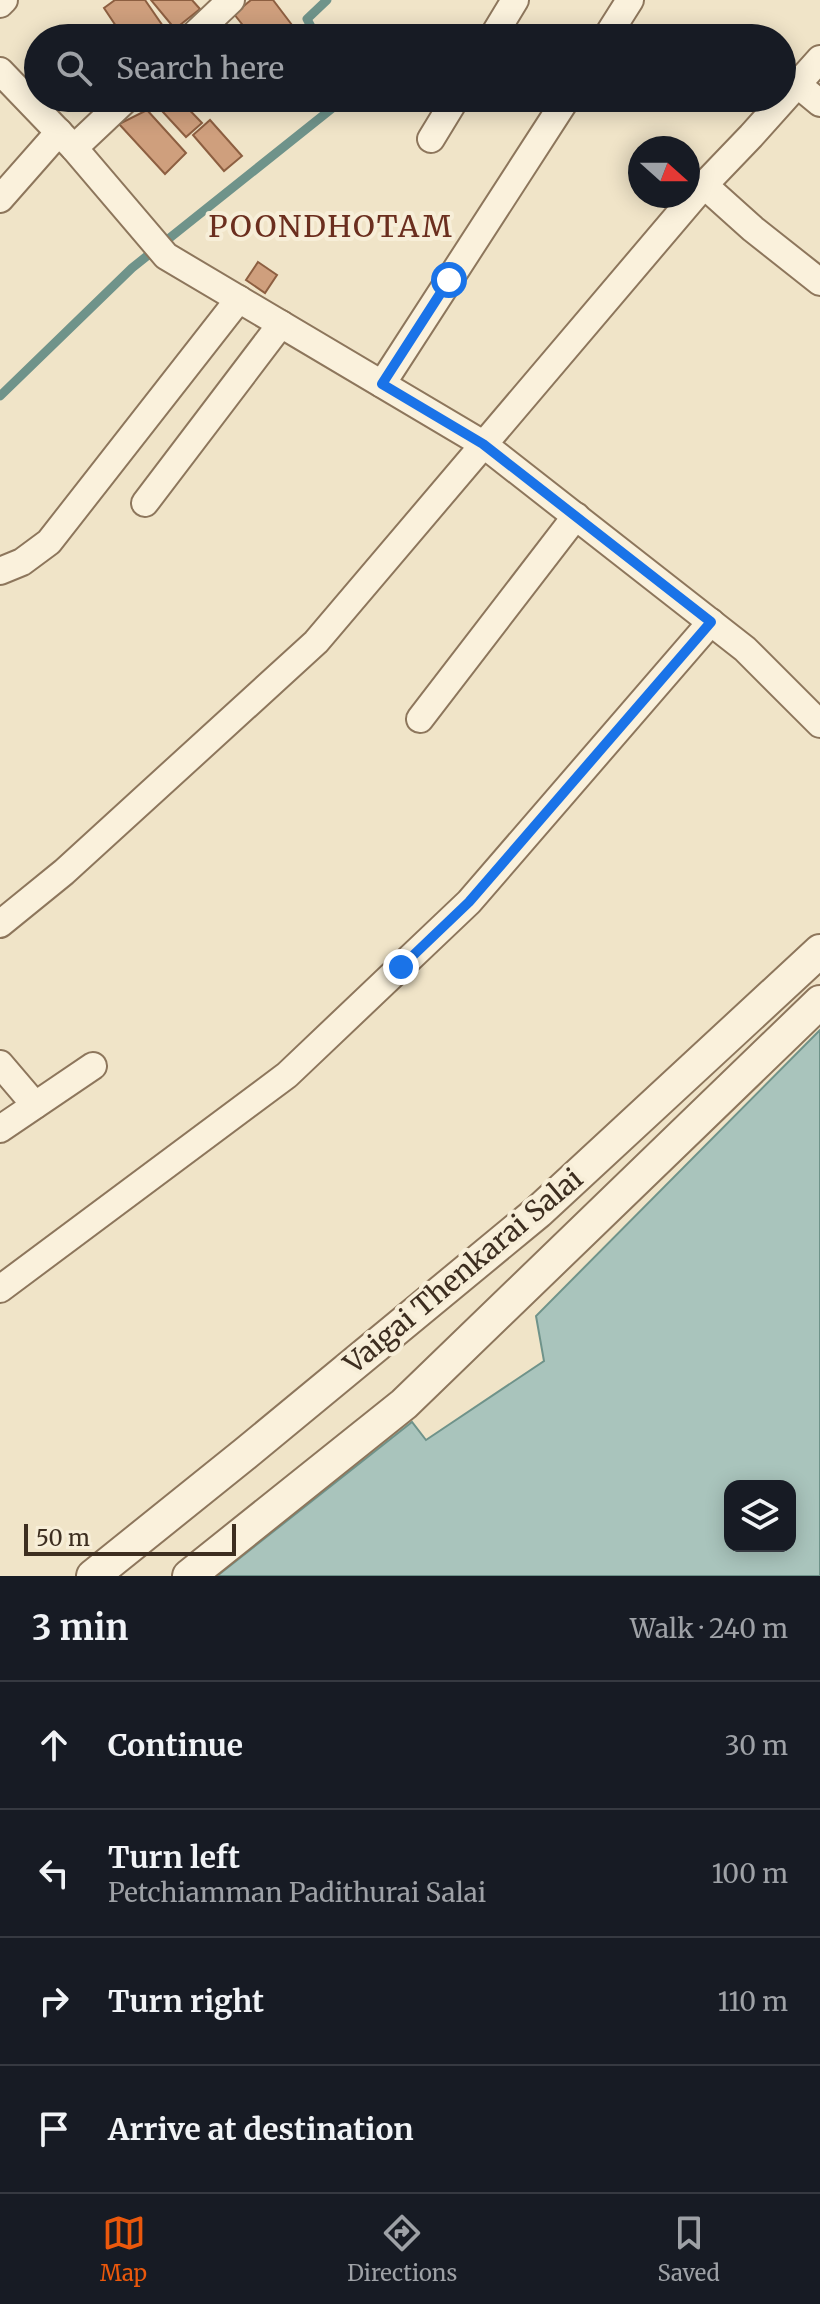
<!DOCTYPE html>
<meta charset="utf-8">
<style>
:root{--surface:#171b24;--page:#20242c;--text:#f1f3f6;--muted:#9ea1a6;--line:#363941;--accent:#ea580c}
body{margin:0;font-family:Merriweather,serif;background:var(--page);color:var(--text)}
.controls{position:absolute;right:24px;bottom:24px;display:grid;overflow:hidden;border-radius:16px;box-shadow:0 4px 20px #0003}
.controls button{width:72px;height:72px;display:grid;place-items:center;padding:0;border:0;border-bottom:2px solid var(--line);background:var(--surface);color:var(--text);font:40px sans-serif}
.compass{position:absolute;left:628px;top:136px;width:72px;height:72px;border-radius:50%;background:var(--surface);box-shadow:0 4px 20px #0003;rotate:111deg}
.scale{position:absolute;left:24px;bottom:20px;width:212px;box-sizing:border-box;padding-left:8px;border:4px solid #3d2e20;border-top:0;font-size:22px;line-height:28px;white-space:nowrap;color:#3d2e20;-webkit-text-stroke:6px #f7eed8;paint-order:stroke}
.stop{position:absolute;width:24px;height:24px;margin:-18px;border:6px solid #1a73e8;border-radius:50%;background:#fff}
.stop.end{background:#1a73e8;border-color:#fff;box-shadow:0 2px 8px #0008}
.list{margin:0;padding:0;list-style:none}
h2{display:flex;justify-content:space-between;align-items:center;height:104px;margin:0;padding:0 32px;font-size:34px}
h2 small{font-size:26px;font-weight:400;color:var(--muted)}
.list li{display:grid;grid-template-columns:52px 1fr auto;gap:24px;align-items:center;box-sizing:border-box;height:128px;padding:0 32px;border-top:2px solid var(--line)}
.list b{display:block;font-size:30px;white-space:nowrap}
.list p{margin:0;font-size:26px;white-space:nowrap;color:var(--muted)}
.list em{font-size:26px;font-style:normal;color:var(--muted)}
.icon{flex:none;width:44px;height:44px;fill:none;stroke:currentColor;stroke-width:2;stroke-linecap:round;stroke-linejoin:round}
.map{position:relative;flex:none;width:820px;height:1576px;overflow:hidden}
.search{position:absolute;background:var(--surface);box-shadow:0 4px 20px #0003;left:24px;right:24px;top:24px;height:88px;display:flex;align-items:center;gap:20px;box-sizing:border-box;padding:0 28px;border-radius:44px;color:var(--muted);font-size:30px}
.sheet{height:616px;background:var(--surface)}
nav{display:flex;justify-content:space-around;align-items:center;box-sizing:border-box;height:112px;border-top:2px solid var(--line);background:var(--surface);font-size:22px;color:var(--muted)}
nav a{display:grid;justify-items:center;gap:4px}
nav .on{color:var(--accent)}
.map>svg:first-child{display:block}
.water{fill:#a9c4bc;stroke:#6f938a;stroke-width:2;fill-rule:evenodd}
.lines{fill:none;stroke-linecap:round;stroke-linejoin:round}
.stream{stroke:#6f938a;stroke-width:9}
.building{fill:#cf9f7d;stroke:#8d5f41;stroke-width:2}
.minor-casing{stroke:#8d765c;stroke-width:30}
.tertiary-casing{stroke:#8d765c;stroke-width:36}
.minor{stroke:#faf1dc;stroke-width:26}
.tertiary{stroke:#faf1dc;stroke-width:32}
.route{stroke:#1a73e8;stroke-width:10}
.labels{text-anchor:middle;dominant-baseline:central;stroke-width:8;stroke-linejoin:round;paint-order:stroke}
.street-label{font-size:28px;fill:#3d2e20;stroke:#f7eed8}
.neighbourhood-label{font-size:30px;letter-spacing:2px;fill:#6b2e1e;stroke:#f7eed8}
</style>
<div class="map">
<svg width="820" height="1576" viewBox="0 0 820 1576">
<rect width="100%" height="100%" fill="#f0e4c8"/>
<path class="water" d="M820,1030v546h-603l195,-154 14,18 118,-79 -8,-45zM730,1486h60v60h-60z"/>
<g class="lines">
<g class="stream">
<polyline points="317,38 307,19 327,0"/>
<polyline points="0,396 132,268 345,98"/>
</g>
</g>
<g class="building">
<polygon points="115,0 145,0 167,32 158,38 124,38 104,8"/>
<polygon points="151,0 192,0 200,9 175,29"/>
<polygon points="251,0 273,0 292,25 276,38 253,38 234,14"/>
<polygon points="150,98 178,98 202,123 186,137"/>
<polygon points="231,98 254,98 240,109"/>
<polygon points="147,110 186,153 165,174 119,124"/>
<polygon points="210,120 242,156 224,171 193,135"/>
<polygon points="258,262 277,275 265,293 246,280"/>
</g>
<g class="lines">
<g class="minor-casing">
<g id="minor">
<polyline points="0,4 4,0"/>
<polyline points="191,38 231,0"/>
<polyline points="492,38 515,0"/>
<polyline points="606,38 630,0"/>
<polyline points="0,71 74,148 166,256 483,444 745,649 820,724"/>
<polyline points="797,84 820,103"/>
<polyline points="431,139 456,98"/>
<polyline points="74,148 127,98"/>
<polyline points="704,185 753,229 820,282"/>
<polyline points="0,199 59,132"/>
<polyline points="382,384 567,98"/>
<polyline points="145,503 281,324"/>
<polyline points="0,571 22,562 49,542 239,299"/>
<polyline points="420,719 576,516"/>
<polyline points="0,924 64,872 316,642 704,185 751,136 820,59"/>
<polyline points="0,1064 35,1105"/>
<polyline points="0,1129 93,1066"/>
<polyline points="0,1289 287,1075 469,902 711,622"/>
</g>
</g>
<g class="tertiary-casing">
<g id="tertiary">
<polyline points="93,1576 246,1453 538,1212 820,951"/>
<polyline points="189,1576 404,1404 820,1002"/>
</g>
</g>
<use href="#minor" class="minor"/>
<use href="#tertiary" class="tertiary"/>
</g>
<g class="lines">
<polyline class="route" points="401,967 469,902 711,622 483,444 382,384 449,280"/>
</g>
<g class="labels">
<g class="street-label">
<text transform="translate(463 1271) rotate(-40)">Vaigai Thenkarai Salai</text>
</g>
<g class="neighbourhood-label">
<text x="331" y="226">POONDHOTAM</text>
</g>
</g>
</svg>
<div class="controls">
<button><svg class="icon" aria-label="layers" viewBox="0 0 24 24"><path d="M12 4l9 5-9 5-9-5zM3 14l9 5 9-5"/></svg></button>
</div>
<svg class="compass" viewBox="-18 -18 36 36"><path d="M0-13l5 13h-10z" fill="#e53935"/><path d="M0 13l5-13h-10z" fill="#9ea1a6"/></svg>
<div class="scale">50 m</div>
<div class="stop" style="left:449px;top:280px"></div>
<div class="stop end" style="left:401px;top:967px"></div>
<div class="search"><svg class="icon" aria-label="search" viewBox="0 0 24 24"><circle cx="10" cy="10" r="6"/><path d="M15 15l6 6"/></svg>Search here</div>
</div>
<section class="sheet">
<h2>3 min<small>Walk · 240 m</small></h2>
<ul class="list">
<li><svg class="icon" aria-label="ahead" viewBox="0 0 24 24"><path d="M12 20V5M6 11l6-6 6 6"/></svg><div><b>Continue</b></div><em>30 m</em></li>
<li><svg class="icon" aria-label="left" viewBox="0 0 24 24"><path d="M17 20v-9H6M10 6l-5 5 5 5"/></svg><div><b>Turn left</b><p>Petchiamman Padithurai Salai</p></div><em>100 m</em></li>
<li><svg class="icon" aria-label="right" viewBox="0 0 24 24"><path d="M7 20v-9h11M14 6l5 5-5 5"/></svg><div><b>Turn right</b></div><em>110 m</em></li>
<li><svg class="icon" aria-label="arrive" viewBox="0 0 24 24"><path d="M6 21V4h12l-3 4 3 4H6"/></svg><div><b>Arrive at destination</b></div></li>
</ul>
</section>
<nav>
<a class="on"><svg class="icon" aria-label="map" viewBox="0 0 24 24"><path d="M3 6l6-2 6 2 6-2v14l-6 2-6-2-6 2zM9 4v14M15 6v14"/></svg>Map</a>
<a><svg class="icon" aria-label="directions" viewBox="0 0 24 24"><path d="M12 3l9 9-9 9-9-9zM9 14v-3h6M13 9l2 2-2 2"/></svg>Directions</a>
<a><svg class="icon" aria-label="saved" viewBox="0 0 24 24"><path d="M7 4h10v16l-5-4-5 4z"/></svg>Saved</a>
</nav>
